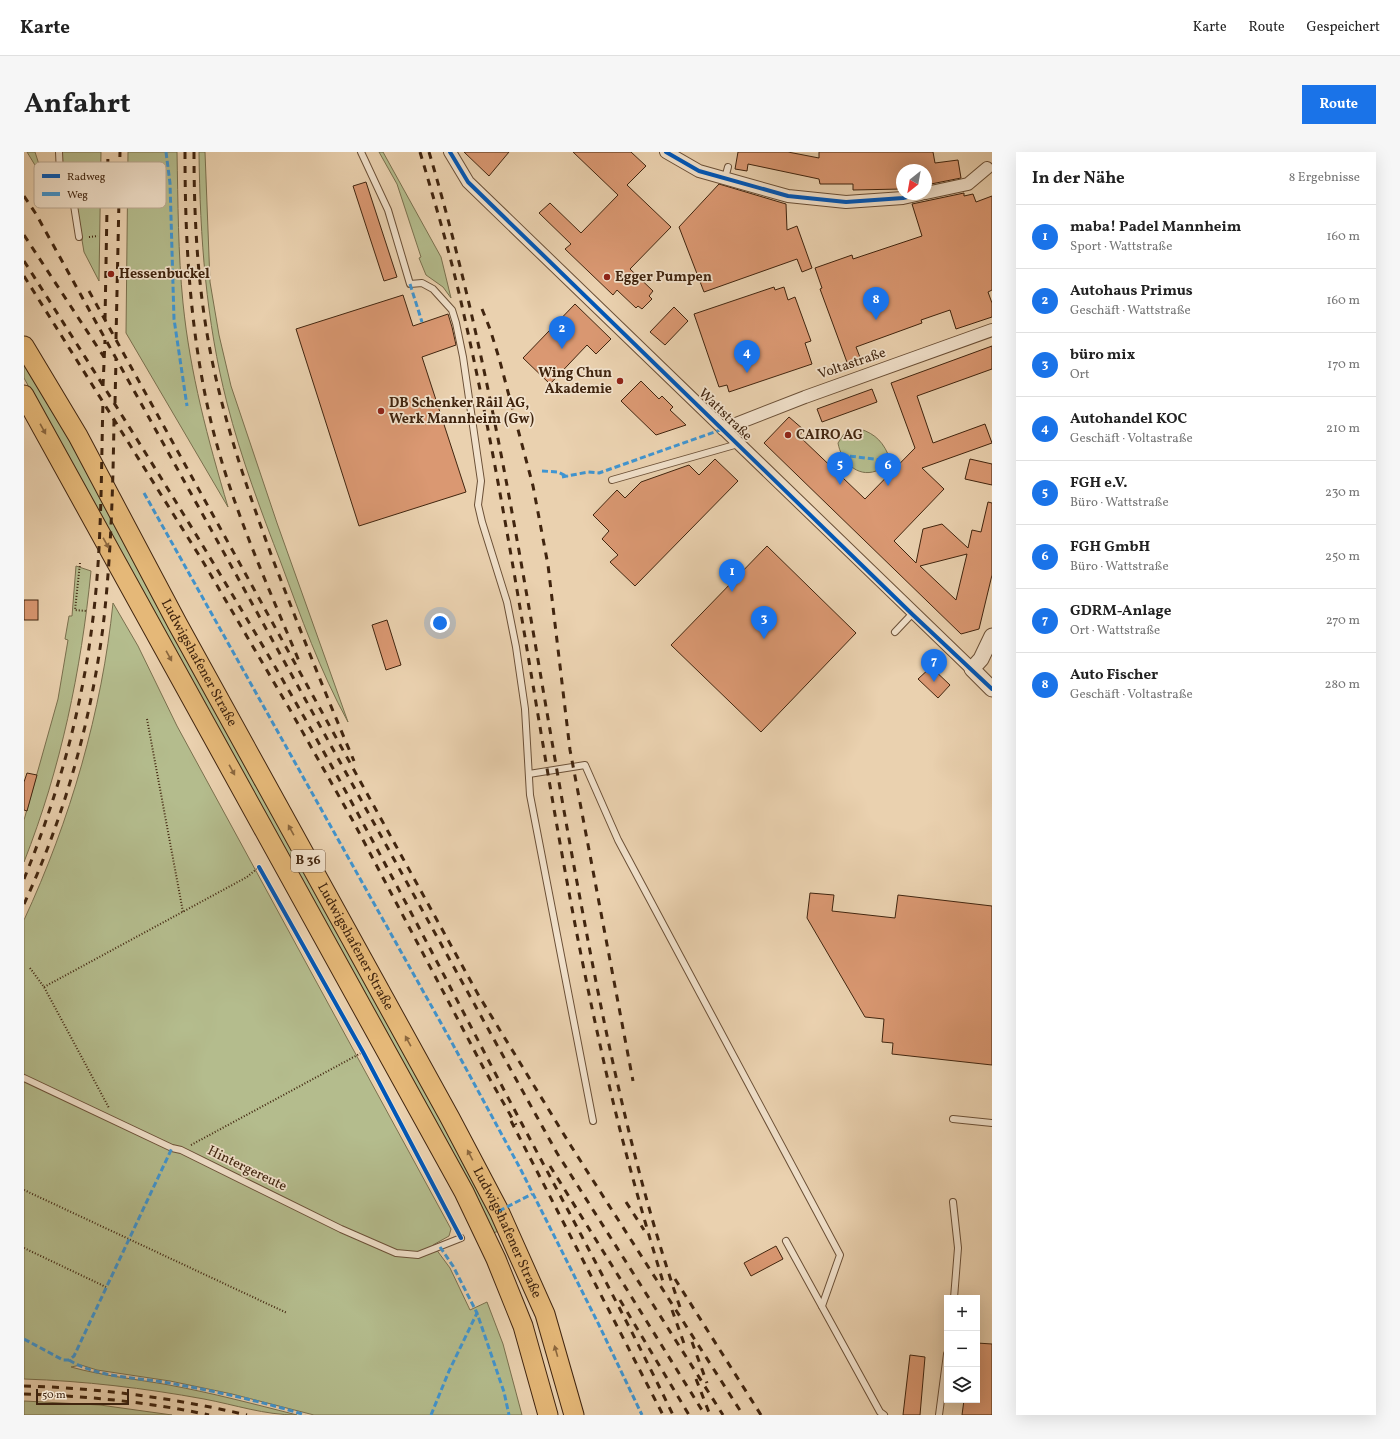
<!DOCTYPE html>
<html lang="de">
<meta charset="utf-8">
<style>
:root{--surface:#fff;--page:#f6f6f6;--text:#222;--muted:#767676;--line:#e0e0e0;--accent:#1a73e8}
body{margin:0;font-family:Vollkorn,serif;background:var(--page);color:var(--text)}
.controls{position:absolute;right:12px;bottom:12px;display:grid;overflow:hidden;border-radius:0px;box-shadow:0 4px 16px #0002}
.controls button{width:36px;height:36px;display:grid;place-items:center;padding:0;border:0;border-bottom:1px solid var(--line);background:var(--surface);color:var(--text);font:20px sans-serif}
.compass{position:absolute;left:872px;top:12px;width:36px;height:36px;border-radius:50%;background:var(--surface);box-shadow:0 4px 16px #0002;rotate:211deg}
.scale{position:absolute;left:12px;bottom:10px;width:93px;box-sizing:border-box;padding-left:4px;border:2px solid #41250f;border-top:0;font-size:11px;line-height:14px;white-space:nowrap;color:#41250f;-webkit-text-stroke:3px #f1e1cb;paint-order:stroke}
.you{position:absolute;left:416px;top:471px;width:14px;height:14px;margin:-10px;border:3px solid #fff;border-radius:50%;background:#1a73e8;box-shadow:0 0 0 6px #1a73e833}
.badge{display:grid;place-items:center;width:26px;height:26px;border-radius:50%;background:var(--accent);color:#fff;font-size:13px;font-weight:700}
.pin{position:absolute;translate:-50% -33px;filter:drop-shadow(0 1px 2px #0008)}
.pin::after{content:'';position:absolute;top:21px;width:14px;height:12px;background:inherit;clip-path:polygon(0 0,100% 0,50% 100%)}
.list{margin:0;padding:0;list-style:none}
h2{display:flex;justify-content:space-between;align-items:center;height:52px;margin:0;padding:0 16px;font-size:17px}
h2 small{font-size:13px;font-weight:400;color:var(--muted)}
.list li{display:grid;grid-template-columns:26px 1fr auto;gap:12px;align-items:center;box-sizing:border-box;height:64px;padding:0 16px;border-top:1px solid var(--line)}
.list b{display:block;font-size:15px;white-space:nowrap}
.list p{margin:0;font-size:13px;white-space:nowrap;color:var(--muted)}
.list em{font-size:13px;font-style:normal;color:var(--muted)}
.icon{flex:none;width:22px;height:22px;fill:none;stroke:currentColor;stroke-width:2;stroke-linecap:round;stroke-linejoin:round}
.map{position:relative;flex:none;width:968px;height:1263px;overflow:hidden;border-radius:0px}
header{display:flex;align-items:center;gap:24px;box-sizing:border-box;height:56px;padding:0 20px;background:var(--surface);border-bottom:1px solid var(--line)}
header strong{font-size:19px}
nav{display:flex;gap:22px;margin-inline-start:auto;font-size:14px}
.intro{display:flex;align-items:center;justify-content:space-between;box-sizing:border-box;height:96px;padding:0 24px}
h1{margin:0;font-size:28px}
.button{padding:10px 18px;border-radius:0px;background:var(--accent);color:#fff;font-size:14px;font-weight:700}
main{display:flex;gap:24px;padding:0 24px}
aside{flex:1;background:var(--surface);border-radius:0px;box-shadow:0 4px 16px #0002}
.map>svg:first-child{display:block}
.green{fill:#b4bc8d;stroke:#7a704e}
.building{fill:#da9872;stroke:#41250f;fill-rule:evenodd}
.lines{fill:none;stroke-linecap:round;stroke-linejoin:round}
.service-casing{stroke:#6b5037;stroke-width:8}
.minor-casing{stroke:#6b5037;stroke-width:14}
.tertiary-casing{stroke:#6b5037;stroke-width:17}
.primary-casing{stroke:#41250f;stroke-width:21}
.path{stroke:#41250f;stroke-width:2;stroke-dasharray:1 2;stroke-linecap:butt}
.service{stroke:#f1e1cb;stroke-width:6}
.minor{stroke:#f1e1cb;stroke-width:12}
.tertiary{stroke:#f1e1cb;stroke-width:15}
.primary{stroke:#e5b878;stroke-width:19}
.rail{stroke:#41250f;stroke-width:3;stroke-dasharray:7 7;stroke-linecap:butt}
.quiet{stroke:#3f95d2;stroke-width:3;stroke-dasharray:6 3;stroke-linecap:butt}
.cycleway-casing{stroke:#f1e1cb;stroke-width:6}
.cycleway{stroke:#0057b8;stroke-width:4}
.oneway{fill:#8b673e}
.poi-dot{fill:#8f2418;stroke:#f1e1cb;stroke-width:1.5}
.labels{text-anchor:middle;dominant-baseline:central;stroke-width:3.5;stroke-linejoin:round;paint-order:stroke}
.shield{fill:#f1e1cb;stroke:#765d47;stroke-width:1}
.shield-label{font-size:13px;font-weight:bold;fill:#41250f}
.poi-label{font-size:14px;font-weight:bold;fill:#41250f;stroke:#f1e1cb;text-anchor:start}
.street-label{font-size:14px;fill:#41250f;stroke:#f1e1cb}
.key{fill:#f1e1cb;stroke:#bca993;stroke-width:1}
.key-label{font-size:11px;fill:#41250f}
</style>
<header>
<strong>Karte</strong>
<nav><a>Karte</a><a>Route</a><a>Gespeichert</a></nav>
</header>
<div class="intro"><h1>Anfahrt</h1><a class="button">Route</a></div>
<main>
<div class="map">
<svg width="968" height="1263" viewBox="0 0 968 1263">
<rect width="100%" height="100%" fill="#ead1af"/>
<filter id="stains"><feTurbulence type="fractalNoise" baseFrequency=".005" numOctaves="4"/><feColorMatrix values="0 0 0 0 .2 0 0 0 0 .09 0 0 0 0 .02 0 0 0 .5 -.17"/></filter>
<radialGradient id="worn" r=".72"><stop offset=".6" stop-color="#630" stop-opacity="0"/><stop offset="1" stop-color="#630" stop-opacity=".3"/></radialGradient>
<g class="green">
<polygon points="3,0 11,0 20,28"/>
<polygon points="37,0 77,0 75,129 60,100 51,46 38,21"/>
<path d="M104,0h49c1,50 1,101 6,151 7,70 25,137 45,204l-102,-174z"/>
<path d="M175,0h6l5,130 9,53 12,51 46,137 71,199c-28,-51 -47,-105 -67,-159 -20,-52 -40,-105 -54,-160 -21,-82 -27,-166 -28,-251z"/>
<polygon points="355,0 359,0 417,105 427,146 419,135 402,123 395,106 397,105 373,32"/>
<polygon points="0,207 102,390 478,1078 469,1081 0,226"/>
<path d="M836,277c16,5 24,14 30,30 -3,6 -7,10 -14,12 -19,7 -35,-10 -38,-28l6,-9z"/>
<path d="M52,414l15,5c-10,100 -30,197 -67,291v-42l34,-121 10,-59 -3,-1 4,-23h3z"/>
<path d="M89,451l25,43 39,80 274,503 -2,7 -16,9 17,23 20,42 17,-8 16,42 19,71h-208l-82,-21 -62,-13 -73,-11 -16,-5 -10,2c32,9 65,12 98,18 43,8 85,19 128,30 -33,0 -61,-10 -93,-16 -60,-11 -120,-18 -180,-20v-459c46,-99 78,-209 89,-317z"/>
<polygon points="0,1249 76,1253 148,1263 0,1263"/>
</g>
<g class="building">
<polygon points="440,0 485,0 465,24"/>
<polygon points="549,0 607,0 622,14 603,33 647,75 606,117 629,139 625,144 628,147 618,157 614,154 612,156 593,138 589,143 541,97 547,92 515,61 526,51 557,81 594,43"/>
<polygon points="714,0 764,0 795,6 795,0 909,0 911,11 934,8 937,26 902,33 902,18 878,18 878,37 829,38 829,32 796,32 795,27 724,12 723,19 711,17"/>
<polygon points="342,30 373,125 360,129 329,34"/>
<polygon points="695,32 762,52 763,78 773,74 788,116 778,120 773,107 680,140 655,75"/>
<polygon points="940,41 940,44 949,42 952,50 968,44 968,138 964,140 968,151 968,165 932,177 926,158 897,168 898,171 832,195 837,208 824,213 796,137 798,136 791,116 828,103 829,107 898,84 888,52"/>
<polygon points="750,135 751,138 760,135 764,148 771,145 787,189 781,191 788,212 705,240 703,233 695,235 670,162"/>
<polygon points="379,143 389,174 424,162 428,175 432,193 398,205 442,340 335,374 272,177"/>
<polygon points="551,152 587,187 572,202 563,193 526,232 499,206"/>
<polygon points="650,155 664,169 641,193 626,180"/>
<path d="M968,194v23l-75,27 16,47 52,-19 7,19 -70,25 22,21 -50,52 22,22 7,-34 19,-5 26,24 4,-18 9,2 7,-30 4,1v72l-13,54 -18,5 -197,-191 25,-26 15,13 -5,6 66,63 50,-51 -24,-65zM943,402l-11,46 -36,-34z"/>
<polygon points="617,229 635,247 638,244 649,255 646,258 662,273 632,283 597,249"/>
<polygon points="848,237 853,250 798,270 793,257"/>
<polygon points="691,307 714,329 611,434 586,410 594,403 578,387 585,379 569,363 593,338 601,346 617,330 665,313 675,323"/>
<polygon points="946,307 968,312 968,333 941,327"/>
<polygon points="743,394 832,481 737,580 647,493"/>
<rect x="0" y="448" width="14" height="20"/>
<polygon points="363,468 377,513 362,518 348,473"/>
<polygon points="907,515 926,533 914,546 894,527"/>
<polygon points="3,621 13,623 3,659 0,658 0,630"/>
<polygon points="786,741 810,743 808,759 871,766 874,743 968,754 968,913 868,902 869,891 858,890 860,867 841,865 783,766"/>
<polygon points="752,1094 759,1107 727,1124 720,1111"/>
<polygon points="953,1191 968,1192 968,1263 938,1263 940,1248 953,1248"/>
<polygon points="886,1203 901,1205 896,1263 879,1263"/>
</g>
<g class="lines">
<g class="service-casing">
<g id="service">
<polyline points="35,0 36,22 42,28 49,47 55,85"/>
<polyline points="337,0 364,58 386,132 398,131 409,137 428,158 432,171 439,205 457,329 454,353 458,370 483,450 492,495 501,557 506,643 569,969"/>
<polyline points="701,26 704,15"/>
<polyline points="588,328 714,292"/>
<polyline points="871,480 888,462"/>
<polyline points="505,622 561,613 594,688 816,1103 798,1154"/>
<polyline points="0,926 148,996 157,998 317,1077 372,1101 394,1103 437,1086"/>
<polyline points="929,967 968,971"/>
<polyline points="929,1050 934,1096 930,1146"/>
<polyline points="762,1089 856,1260 860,1263"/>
<polyline points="915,1263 923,1202"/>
</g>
</g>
<g class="minor-casing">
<g id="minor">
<polyline points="426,0 444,30 948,517"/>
<polyline points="642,0 675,19 764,44 822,50 879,46 897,42"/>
<polyline points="902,41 944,32 963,16"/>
<polyline points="699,277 781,245 968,178"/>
</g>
</g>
<g class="tertiary-casing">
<polyline id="tertiary" points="968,484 957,507 948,517 968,537"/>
</g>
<g class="primary-casing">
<g id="primary">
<path id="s1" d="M0,194l54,90 99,187 273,495 49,93 46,103 29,101"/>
<polyline points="0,243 440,1040 472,1107 499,1174 524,1263"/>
</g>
</g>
<g class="path">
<polyline points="65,85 74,84"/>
<polyline points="56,411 51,458 63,459"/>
<polyline points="123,567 159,760"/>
<polyline points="6,816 20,835 85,956"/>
<polyline points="20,835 223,725 235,715"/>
<polyline points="167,993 339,900"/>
<polyline points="0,1038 263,1161"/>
<polyline points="0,1096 82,1135"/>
</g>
<use href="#service" class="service"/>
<use href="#minor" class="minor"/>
<use href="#tertiary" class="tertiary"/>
<use href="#primary" class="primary"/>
<g class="rail">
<path d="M161,0c0,92 5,183 27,274 20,81 55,158 87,235"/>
<path d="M170,0c0,71 4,143 19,213 14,66 36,129 59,192 26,68 53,136 82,204"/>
<path d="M396,0c16,54 32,108 44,163 55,243 82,491 137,734 17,79 39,158 63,236"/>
<path d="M405,0c74,249 105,507 154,762 25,134 54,270 99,399"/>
<polyline points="0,44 12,62 48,127 533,1001 699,1263"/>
<polyline points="0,83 80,205"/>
<path d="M0,109c93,146 186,292 272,442 73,127 140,257 208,387 57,108 116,215 169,325"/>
<polyline points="0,124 178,408 265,556 329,669 459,915 492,973"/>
<polyline points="65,139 455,844 547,994 719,1263"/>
<polyline points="458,157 466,177 475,206 509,334 524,413 546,598 609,929"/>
<polyline points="81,168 84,0"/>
<polyline points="92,187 96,0"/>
<polyline points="79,234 81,188"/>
<polyline points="91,251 92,207"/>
<path d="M0,727c33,-81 57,-166 68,-253 10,-75 9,-151 11,-226"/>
<path d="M0,752c40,-86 67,-183 79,-277 8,-69 10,-139 11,-208"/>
<polyline points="487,969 639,1263"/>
<polyline points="526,1014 681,1263"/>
<polyline points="602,1050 620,1078"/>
<polyline points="651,1127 737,1263"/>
<polyline points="596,1148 665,1263"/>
<polyline points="648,1158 662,1197"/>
<polyline points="668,1190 683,1231"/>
<polyline points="672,1227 686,1263"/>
<path d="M0,1234c75,2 150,12 223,29"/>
<path d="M0,1242c62,2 125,8 185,21"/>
</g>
<g class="quiet">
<polyline points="142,0 146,31 150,167 163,254"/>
<polyline points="386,132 398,170"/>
<polyline points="817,303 865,309"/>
<polyline points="518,319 534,320 544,325"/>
<polyline points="538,325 564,320 575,321 699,277"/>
<polyline points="120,341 427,889 497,1018 575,1173 618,1263"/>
<polyline points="475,1059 508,1042"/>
<polyline points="416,1095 429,1114 453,1161"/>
<polyline points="0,1187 39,1208 45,1208 50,1204 148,996"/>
<path d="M45,1208c29,18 67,17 100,23 45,8 92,18 136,32"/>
<polyline points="407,1263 425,1219 453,1161 480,1240 485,1263"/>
</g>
<g class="cycleway-casing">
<g id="cycleway">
<polyline points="426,0 444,30 888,462 968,537"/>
<polyline points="642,0 675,19 764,44 822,50 879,46 897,42"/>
<polyline points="235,715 339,900 437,1086"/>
</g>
</g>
<use href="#cycleway" class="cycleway"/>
</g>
<defs><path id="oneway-solid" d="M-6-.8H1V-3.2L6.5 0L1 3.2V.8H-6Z"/></defs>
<g class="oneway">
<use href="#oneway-solid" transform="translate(19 277) rotate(61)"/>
<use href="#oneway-solid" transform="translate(82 391) rotate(61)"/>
<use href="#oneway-solid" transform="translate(145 504) rotate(61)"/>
<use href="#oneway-solid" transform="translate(208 618) rotate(61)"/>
<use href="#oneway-solid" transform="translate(267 678) rotate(-119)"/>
<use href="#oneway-solid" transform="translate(384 889) rotate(-119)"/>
<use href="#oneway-solid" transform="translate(446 1003) rotate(-118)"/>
<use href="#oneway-solid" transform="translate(532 1199) rotate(-106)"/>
</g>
<g class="poi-dot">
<circle cx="87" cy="122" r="4"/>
<circle cx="583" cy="125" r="4"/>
<circle cx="596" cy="229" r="4"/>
<circle cx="357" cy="259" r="4"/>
<circle cx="764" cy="283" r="4"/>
</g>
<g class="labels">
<rect class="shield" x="267" y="698" width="34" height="22" rx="3"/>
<g class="shield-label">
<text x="284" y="709">B 36</text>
</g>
<g class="poi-label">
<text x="95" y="122">Hessenbuckel</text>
<text x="591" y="125">Egger Pumpen</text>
<text x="588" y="221" text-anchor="end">Wing Chun<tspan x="588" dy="16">Akademie</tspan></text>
<text x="365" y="251">DB Schenker Rail AG,<tspan x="365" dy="16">Werk Mannheim (Gw)</tspan></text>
<text x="772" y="283">CAIRO AG</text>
</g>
<g class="street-label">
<text transform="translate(828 212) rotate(-19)">Voltastraße</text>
<text transform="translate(701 263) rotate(44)">Wattstraße</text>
<text stroke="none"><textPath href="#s1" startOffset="362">Ludwigshafener Straße</textPath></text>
<text stroke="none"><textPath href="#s1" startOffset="686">Ludwigshafener Straße</textPath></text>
<text transform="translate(223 1017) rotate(26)">Hintergereute</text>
<text stroke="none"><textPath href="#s1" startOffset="1010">Ludwigshafener Straße</textPath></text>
</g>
</g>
<rect x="10" y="10" width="132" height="46" rx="6" class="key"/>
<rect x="18" y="22" width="18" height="4" fill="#0057b8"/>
<rect x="18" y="40" width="18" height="4" fill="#3f95d2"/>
<g class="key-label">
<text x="43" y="28">Radweg</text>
<text x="43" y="46">Weg</text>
</g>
<rect width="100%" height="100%" filter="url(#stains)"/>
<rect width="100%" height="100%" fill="url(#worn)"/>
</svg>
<div class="controls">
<button>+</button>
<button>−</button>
<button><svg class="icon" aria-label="layers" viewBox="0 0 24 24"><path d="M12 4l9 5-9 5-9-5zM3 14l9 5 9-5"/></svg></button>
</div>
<svg class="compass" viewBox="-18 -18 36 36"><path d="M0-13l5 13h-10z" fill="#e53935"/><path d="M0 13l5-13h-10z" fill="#767676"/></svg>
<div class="scale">50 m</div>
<div class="you"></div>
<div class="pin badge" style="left:708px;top:440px">1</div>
<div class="pin badge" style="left:538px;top:197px">2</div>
<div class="pin badge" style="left:740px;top:487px">3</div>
<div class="pin badge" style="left:723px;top:221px">4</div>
<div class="pin badge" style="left:816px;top:333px">5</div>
<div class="pin badge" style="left:864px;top:334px">6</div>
<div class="pin badge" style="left:910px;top:530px">7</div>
<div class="pin badge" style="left:852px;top:168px">8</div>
</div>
<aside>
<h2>In der Nähe<small>8 Ergebnisse</small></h2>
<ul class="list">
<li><span class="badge">1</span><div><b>maba! Padel Mannheim</b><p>Sport · Wattstraße</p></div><em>160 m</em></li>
<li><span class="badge">2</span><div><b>Autohaus Primus</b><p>Geschäft · Wattstraße</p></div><em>160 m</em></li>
<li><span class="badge">3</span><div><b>büro mix</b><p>Ort</p></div><em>170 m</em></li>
<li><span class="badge">4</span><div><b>Autohandel KOC</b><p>Geschäft · Voltastraße</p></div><em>210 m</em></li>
<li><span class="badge">5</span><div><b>FGH e.V.</b><p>Büro · Wattstraße</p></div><em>230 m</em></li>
<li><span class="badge">6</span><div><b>FGH GmbH</b><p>Büro · Wattstraße</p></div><em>250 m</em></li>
<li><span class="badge">7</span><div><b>GDRM-Anlage</b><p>Ort · Wattstraße</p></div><em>270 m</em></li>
<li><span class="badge">8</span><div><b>Auto Fischer</b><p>Geschäft · Voltastraße</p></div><em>280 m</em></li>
</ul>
</aside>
</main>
